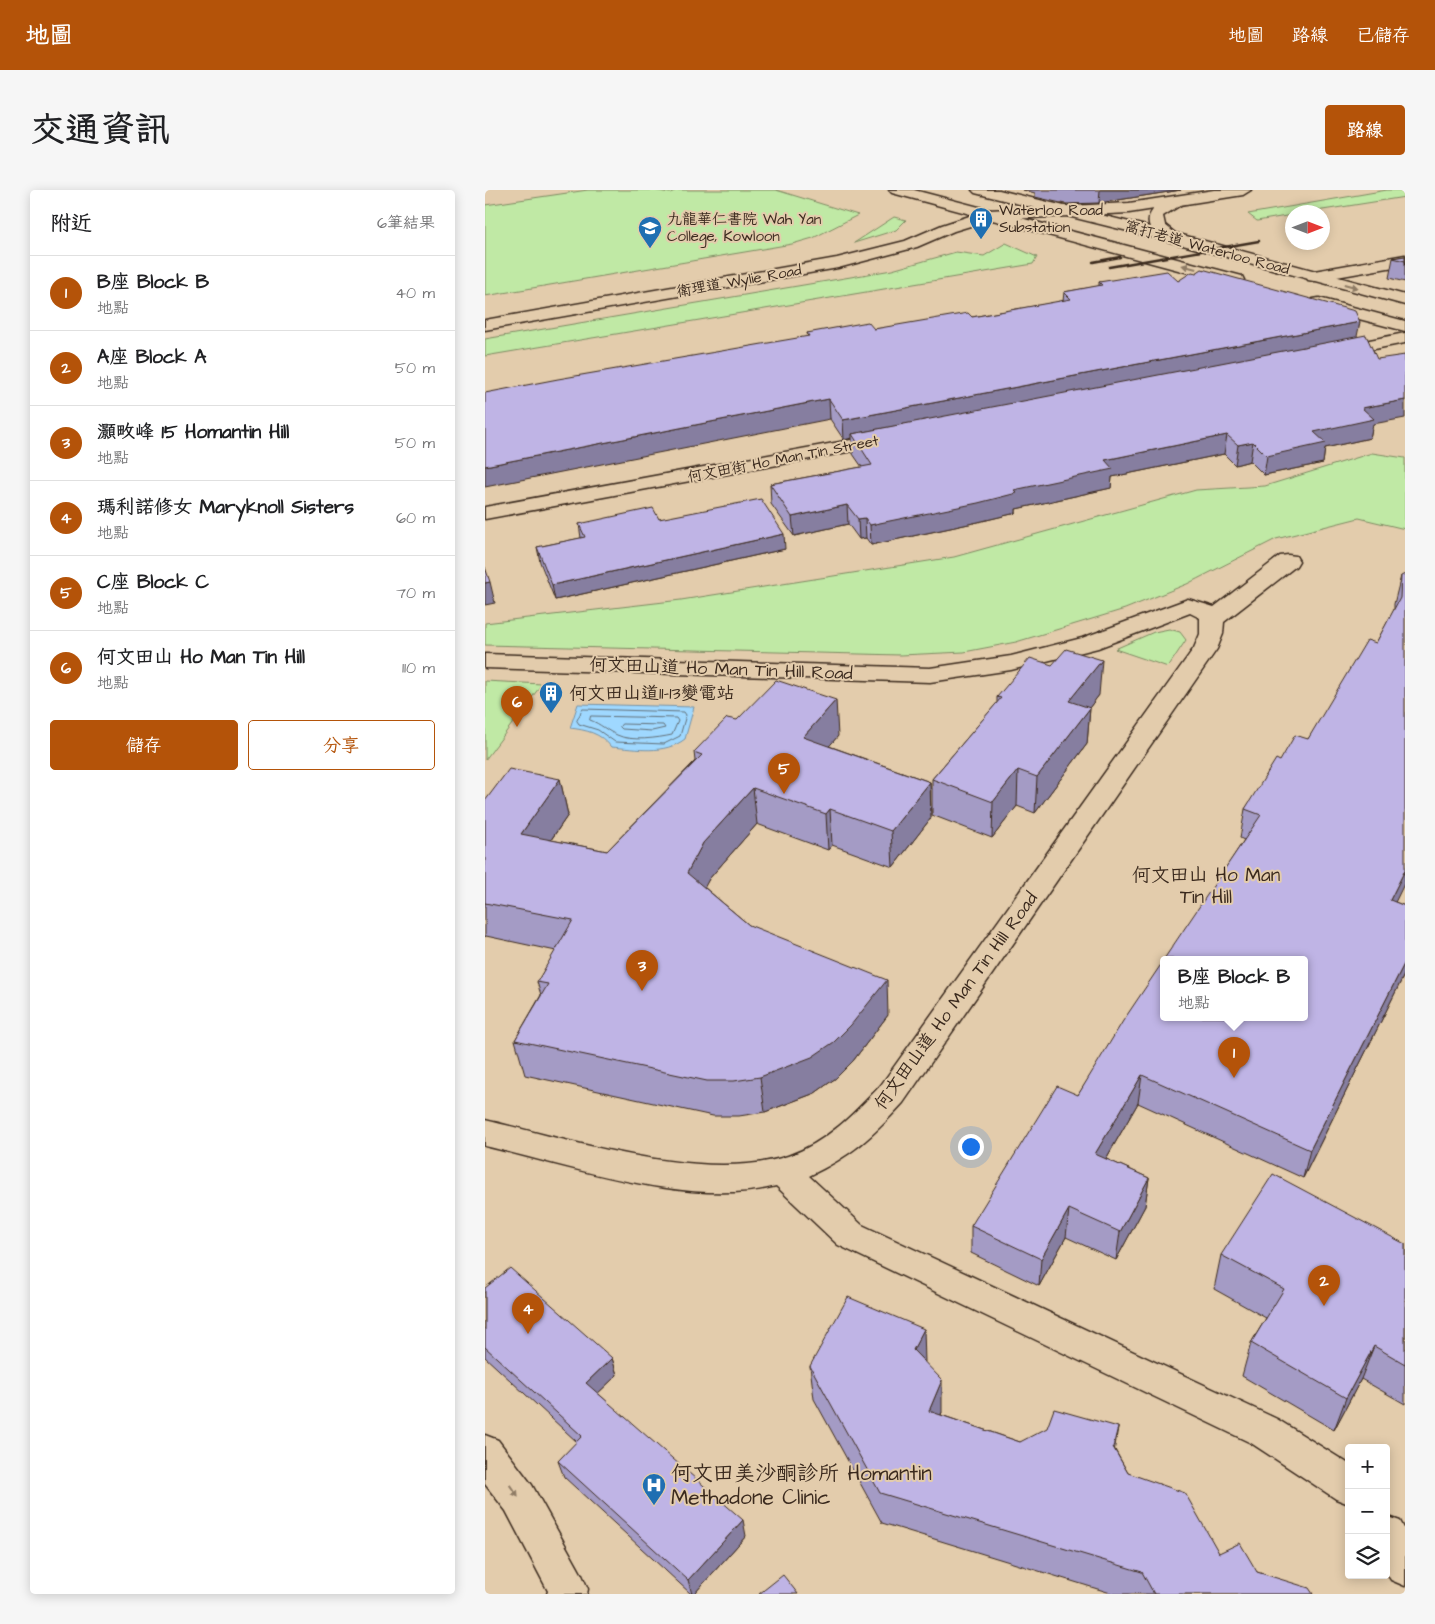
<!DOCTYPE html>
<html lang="zh-TW">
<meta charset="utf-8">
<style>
:root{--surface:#fff;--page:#f6f6f6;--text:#202124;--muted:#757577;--line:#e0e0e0;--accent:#b45309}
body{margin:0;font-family:"Architects Daughter","LXGW WenKai TC",sans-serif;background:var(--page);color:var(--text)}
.controls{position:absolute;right:15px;bottom:15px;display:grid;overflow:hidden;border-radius:5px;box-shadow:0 2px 12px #0003}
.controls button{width:45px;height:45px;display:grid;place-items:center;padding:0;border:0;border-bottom:1px solid var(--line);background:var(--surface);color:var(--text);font:25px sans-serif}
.compass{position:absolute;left:800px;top:15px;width:45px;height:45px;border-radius:50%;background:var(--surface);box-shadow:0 2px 12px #0003;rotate:90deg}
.you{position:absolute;left:485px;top:956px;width:18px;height:18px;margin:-12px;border:4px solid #fff;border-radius:50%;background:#1a73e8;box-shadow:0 0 0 8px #1a73e833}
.badge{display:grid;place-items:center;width:32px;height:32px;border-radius:50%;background:var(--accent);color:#fff;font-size:16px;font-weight:700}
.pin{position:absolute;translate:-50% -41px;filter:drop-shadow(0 1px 2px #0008)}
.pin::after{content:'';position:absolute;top:26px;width:18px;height:15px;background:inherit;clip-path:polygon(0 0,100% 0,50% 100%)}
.popup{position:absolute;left:675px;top:766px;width:148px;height:65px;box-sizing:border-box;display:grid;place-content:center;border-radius:5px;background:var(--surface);filter:drop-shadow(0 1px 4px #0005);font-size:16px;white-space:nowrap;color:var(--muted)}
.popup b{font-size:19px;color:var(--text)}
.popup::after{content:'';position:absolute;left:50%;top:100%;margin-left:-10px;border:10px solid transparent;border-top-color:var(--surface)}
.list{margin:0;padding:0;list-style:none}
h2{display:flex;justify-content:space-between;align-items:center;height:65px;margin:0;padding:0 20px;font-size:21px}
h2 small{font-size:16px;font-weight:400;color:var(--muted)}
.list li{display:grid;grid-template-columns:32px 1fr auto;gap:15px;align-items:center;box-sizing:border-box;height:75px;padding:0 20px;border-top:1px solid var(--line)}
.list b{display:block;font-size:19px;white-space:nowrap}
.list p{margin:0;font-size:16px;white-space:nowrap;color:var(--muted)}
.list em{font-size:16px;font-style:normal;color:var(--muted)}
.actions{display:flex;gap:10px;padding:15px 20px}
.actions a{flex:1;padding:11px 0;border:1px solid var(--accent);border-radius:5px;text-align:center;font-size:18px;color:var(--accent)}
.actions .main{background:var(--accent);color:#fff}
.icon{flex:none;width:28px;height:28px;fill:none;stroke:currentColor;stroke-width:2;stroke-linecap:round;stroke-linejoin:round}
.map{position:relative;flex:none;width:920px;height:1404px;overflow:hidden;border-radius:5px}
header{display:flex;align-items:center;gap:30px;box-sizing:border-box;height:70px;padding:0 25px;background:var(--accent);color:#fff}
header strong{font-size:24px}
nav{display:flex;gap:28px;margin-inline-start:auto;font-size:18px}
.intro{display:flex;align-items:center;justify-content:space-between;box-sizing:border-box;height:120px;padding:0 30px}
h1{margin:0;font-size:35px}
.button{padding:12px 22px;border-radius:5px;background:var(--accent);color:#fff;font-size:18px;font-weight:700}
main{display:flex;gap:30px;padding:0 30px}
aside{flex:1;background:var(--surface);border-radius:5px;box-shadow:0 2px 12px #0003}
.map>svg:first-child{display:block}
.green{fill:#c0e9a5;stroke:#7e8a62}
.water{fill:#9fd8ff;stroke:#7792a5}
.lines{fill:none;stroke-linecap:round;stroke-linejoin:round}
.shore{stroke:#637078;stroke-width:1}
.street-casing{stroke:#3b2a1e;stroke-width:3}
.secondary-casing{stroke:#3b2a1e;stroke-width:3}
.primary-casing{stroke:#3b2a1e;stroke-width:3}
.street{fill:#e3ccac;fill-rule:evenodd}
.secondary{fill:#e3ccac;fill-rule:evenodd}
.primary{fill:#e3ccac;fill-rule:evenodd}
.rail{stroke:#3b2a1e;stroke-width:2.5}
.wall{fill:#a49bc5;stroke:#3b2a1e}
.shaded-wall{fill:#867ea0;stroke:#3b2a1e}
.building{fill:#bfb4e5;stroke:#3b2a1e}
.oneway{fill:#8f7b65}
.labels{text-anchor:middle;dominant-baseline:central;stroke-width:4;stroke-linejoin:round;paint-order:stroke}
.far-poi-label{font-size:15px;fill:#3b2a1e;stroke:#e3ccac;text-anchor:start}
.far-street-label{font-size:15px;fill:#3b2a1e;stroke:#e3ccac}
.street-label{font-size:18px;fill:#3b2a1e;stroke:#e3ccac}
.poi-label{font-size:18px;fill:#3b2a1e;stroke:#e3ccac;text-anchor:start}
.neighbourhood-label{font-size:19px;fill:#3b2a1e;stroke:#e3ccac}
.near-poi-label{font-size:21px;fill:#3b2a1e;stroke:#e3ccac;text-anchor:start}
</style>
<header>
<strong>地圖</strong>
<nav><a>地圖</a><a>路線</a><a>已儲存</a></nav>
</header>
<div class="intro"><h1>交通資訊</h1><a class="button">路線</a></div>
<main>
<aside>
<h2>附近<small>6筆結果</small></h2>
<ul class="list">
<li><span class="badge">1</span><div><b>B座 Block B</b><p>地點</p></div><em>40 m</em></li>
<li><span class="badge">2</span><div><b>A座 Block A</b><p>地點</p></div><em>50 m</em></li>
<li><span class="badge">3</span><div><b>灝畋峰 15 Homantin Hill</b><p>地點</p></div><em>50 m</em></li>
<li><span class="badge">4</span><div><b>瑪利諾修女 Maryknoll Sisters</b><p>地點</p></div><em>60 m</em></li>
<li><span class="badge">5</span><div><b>C座 Block C</b><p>地點</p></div><em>70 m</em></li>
<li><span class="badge">6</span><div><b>何文田山 Ho Man Tin Hill</b><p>地點</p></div><em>110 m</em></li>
</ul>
<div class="actions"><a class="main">儲存</a><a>分享</a></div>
</aside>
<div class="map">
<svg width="920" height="1404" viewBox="0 0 920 1404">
<rect width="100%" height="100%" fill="#e3ccac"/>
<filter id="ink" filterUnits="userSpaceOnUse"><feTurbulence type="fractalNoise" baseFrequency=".02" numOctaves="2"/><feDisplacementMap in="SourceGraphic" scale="10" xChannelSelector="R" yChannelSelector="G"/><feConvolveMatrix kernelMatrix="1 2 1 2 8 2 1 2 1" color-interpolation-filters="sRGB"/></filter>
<g filter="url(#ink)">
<g class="green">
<polygon points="103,0 168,0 185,3 192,0 291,0 373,25 328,48 307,54 0,106 0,15"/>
<polygon points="902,0 920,0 920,7 825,22 808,22 807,25 772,31 763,24"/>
<polygon points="409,27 421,30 411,40 369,53"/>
<polygon points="521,53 552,67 548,74 0,166 0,149 407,80 471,62 499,66"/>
<polygon points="887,263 920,268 920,339 874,328 791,349 702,394 640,419 531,452 479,462 416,465 0,455 0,433 196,410 469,367 711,300 780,296"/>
<polygon points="684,439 695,442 701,450 683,477 630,459 669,442"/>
<polygon points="0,491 57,494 0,570"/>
</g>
<path class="water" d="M93,514l116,3 -9,32c-21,16 -48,10 -74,8 -10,-14 -25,-17 -41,-19z"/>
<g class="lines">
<g class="shore">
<polygon points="98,519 199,522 201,525 195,546 179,554 130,552 113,540 94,534 92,531"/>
<path d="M106,526l85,2 2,3 -6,14c-14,3 -41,7 -55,0 -10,-4 -16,-11 -27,-15z"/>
<polygon points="137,534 178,535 180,538 167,541 137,539 135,537"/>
</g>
<g class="street-casing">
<g id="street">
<polygon points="920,65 920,75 829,91 823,90 821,86 823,82 829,81"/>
<polygon points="920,143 920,153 849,167 843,166 840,162 843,158 849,157"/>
<polygon points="404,243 411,245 414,249 411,253 0,329 0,317"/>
<path d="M803,365l8,1 3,5 -3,5 -72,56 -1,12 -6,15 -314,454c-32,35 -51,52 -94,73l53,49 415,194 72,45v40l-13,-5 -85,-56 -413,-198 -62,-59c-86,22 -206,-20 -291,-40v-26c86,20 218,64 303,36 38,-13 66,-42 93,-71l313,-437 6,-14v-16l-10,-5 -92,35 -87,22 -81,12 -445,-14v-14l445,14 81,-12 71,-18 106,-39 26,8 66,-51z"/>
<polygon points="0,1245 13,1250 47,1295 97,1385 103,1399 102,1404 62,1404 63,1401 21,1321 0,1294"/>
<polygon points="901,1326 915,1331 920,1340 920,1396 906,1390 901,1382"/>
</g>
</g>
<g class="secondary-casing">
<polygon id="secondary" points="729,0 766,0 758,5 644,23 505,30 469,41 432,57 353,78 0,140 0,130 352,68 420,51 457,35 503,20 644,13"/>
</g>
<g class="primary-casing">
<g id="primary">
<polygon points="404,0 429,0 757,86 759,90 757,94 745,94 407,3"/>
<path d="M487,0h27l151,37c-8,-18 22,-33 34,-30l3,3 -3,3 -21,13 2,9 10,8 230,62v10l-241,-65 -189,-47z"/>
<polygon points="834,108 920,131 920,141 828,117 825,113 828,109"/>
</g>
</g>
<use href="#street" class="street"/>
<use href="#secondary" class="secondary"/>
<use href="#primary" class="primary"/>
<g class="rail">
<polyline points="608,72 635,67"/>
<polyline points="624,77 774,51"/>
</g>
</g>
<g class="wall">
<polygon points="538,0 696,0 614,13 580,14 550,7 550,3"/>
<polygon points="920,66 920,92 904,88 908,68"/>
<polygon points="693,91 872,147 888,234 885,248 840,258 838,273 779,285 765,271 750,275 739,264 627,287 626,298 531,319 531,323 493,332 386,355 381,348 374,349 363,334 309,346 286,314 285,294 377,277 368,264 367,248 359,250 345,229 322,143 389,139 487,127 578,111 579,102 614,96 614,92"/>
<polygon points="174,329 300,359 70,410 55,372 52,357 96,348 94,334"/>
<polygon points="916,386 910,712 920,716 920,783 818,988 653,913 621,969 664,988 660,1016 631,1070 581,1047 554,1096 486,1063 486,1036 593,905 759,650 755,648 760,619 795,571 823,549 891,453 909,420 909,414"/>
<polygon points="614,505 604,518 605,518 602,554 550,623 532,616 507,648 447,625 447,589 512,513 512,507"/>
<polygon points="252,530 353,546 344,556 445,592 446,628 408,677 347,655 343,660 272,634 224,689 219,697 264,735 403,825 368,871 351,888 330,903 280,922 254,926 228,926 40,885 30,850 56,805 52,792 71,761 1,746 0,747 0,611 75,589 83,625 66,650 122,661 210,571 209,562"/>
<polygon points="920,1054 920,1214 876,1189 849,1240 757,1186 766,1153 781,1128 729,1099 736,1065"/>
<polygon points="0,1098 127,1168 132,1185 113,1203 261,1346 209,1404 206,1404 79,1287 73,1271 92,1252 0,1167"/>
<polygon points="325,1176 457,1222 456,1225 535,1252 629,1258 643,1283 734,1363 772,1382 828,1404 629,1404 397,1333 329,1209"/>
</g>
<g class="shaded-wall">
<polygon points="615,0 696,0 614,13"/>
<polygon points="875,132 871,151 367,244 367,248 359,250 358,230"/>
<polygon points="344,209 345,229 0,297 0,276"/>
<polygon points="920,210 920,228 888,234 885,248 840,258 838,273 779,285 782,266 877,218"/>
<polygon points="742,245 739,264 627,287 626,298 531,319 531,323 493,332 386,355 385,335 529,300 620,270"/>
<polygon points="768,252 765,271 750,275 753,255"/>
<polygon points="362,315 363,334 309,346 307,327"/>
<polygon points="380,328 381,348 374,349 373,329"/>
<polygon points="299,344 300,359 70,410 67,395"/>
<polygon points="5,392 10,413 0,415 0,393"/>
<polygon points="617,470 614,505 582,547 584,511"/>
<polygon points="351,510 353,546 321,583 318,547"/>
<polygon points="605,518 602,554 550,623 552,587"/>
<polygon points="533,580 532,616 507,648 508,612"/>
<polygon points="75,589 83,625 45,680 36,644"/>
<polygon points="445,592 446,628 408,677 406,641"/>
<polygon points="268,598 272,634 224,689 208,719 202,683 218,653"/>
<polygon points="345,619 347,655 343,660 341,624"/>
<polygon points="920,680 920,692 897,739 905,710"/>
<polygon points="920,772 920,783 818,988 825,960"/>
<polygon points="402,790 403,825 368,871 351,888 330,903 280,922 275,887"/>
<polygon points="657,885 653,913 607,993 610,964"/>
<polygon points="664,988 660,1016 631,1070 635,1042"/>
<polygon points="584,1019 581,1047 554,1096 556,1069"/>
<polygon points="439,1139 440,1172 428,1160"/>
<polygon points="889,1156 876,1189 849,1240 861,1208"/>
<polygon points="127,1168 132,1185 107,1209 101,1193"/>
<polygon points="457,1190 457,1222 444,1253 444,1221"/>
<polygon points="633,1237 628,1269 628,1257"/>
<polygon points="258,1330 261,1346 209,1404 207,1404 203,1390"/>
</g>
<g class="building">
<polygon points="920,66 920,71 908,68"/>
<polygon points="717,79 870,121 875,132 358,230 344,209 0,276 0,203 73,189 324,146 322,143 383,132 389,139 483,123 487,127 586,109 579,102 617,95 614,92 682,81 693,91 707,82 711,83"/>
<polygon points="881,145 892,169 920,165 920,210 877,218 889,229 829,242 841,253 782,266 768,252 753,255 742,245 620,270 628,279 529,300 532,303 493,313 385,335 380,328 373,329 362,315 307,327 285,294 387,275 367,244"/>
<polygon points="276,309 299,344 67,395 52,357 100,347 94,334 168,318 174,329"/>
<polygon points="0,377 5,392 0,393"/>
<polygon points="920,384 920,680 905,710 920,716 920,772 825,960 657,885 610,964 664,988 635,1042 584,1019 556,1069 486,1036 572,896 593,905 638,831 679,770 679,827 819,827 819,769 679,769 776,625 760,619 791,569 795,571 810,545 823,549 882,450 891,453 915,408 916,386"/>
<polygon points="581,459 617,470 584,511 605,518 552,587 533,580 508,612 447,589 516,508 512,507 545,468 567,475"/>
<polygon points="291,490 351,510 318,547 445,592 406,641 345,619 341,624 268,598 218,653 202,683 264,735 402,790 366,835 349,852 327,867 275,887 249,891 222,891 30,850 63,794 52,792 88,730 0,713 0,611 24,579 75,589 36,644 122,661 217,565 209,562 242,528 252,530"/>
<polygon points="788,984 920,1054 920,1174 889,1156 861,1208 766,1153 799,1099 736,1065"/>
<polygon points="25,1078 127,1168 101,1193 258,1330 203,1390 73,1271 97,1246 0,1157 0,1098"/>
<polygon points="363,1107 439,1139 428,1160 457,1190 444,1221 535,1252 562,1238 569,1219 633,1237 628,1257 643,1283 700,1303 734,1363 755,1353 772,1382 824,1398 828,1404 669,1404 657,1382 395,1303 325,1176"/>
<polygon points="298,1385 313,1404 274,1404"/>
</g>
<defs><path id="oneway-solid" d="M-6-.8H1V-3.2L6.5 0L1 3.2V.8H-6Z" transform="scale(1.25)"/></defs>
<g class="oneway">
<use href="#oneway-solid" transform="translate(704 77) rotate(-165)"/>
<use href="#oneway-solid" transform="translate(866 96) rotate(15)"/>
<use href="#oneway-solid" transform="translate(29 1301) rotate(55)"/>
</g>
</g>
<defs>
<g id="building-pin" transform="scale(1.25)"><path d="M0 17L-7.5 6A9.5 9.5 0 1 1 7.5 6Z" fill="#1f6fb2" stroke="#e3ccac"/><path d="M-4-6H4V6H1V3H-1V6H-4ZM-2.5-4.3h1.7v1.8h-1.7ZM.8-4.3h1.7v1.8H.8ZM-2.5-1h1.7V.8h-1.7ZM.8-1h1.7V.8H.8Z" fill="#fff"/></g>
<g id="school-pin" transform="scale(1.25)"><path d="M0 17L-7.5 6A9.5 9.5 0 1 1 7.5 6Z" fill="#1f6fb2" stroke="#e3ccac"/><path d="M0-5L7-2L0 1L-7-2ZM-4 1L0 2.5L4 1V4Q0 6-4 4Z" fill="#fff"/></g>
<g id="hospital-pin" transform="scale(1.25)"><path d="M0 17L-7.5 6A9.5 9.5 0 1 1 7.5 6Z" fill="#1f6fb2" stroke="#e3ccac"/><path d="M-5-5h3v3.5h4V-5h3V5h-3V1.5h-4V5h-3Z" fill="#fff"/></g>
</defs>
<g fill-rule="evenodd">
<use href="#building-pin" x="496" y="29"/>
<use href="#school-pin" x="165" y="38"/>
<use href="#building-pin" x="66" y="503"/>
<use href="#hospital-pin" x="169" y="1295"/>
</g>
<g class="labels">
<g class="far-poi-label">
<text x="514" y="20">Waterloo Road<tspan x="514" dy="17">Substation</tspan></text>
<text x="182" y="29">九龍華仁書院 Wah Yan<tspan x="182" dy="17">College, Kowloon</tspan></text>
</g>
<g class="far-street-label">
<text transform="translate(722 58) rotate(15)">窩打老道 Waterloo Road</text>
<text transform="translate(254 91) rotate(-10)">衛理道 Wylie Road</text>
<text transform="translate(298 269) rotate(-11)">何文田街 Ho Man Tin Street</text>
</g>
<g class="street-label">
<text transform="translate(236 479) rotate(2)">何文田山道 Ho Man Tin Hill Road</text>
<text transform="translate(471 811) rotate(-54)">何文田山道 Ho Man Tin Hill Road</text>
</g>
<g class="poi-label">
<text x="84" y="503">何文田山道11-13變電站</text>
</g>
<g class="neighbourhood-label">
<text x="721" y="685">何文田山 Ho Man<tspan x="721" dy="22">Tin Hill</tspan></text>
</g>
<g class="near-poi-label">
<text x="186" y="1283">何文田美沙酮診所 Homantin<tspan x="186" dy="24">Methadone Clinic</tspan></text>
</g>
</g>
</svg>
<div class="controls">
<button>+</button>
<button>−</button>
<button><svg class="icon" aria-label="layers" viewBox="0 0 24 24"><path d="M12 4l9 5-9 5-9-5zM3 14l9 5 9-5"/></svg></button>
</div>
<svg class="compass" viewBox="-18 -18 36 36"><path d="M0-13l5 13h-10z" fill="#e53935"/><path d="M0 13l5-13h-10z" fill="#757577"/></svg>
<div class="you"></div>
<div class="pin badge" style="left:749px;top:888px">1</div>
<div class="popup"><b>B座 Block B</b>地點</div>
<div class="pin badge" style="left:839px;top:1116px">2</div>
<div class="pin badge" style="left:157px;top:801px">3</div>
<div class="pin badge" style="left:43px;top:1144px">4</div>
<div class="pin badge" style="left:299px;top:604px">5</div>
<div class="pin badge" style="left:32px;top:537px">6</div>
</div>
</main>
